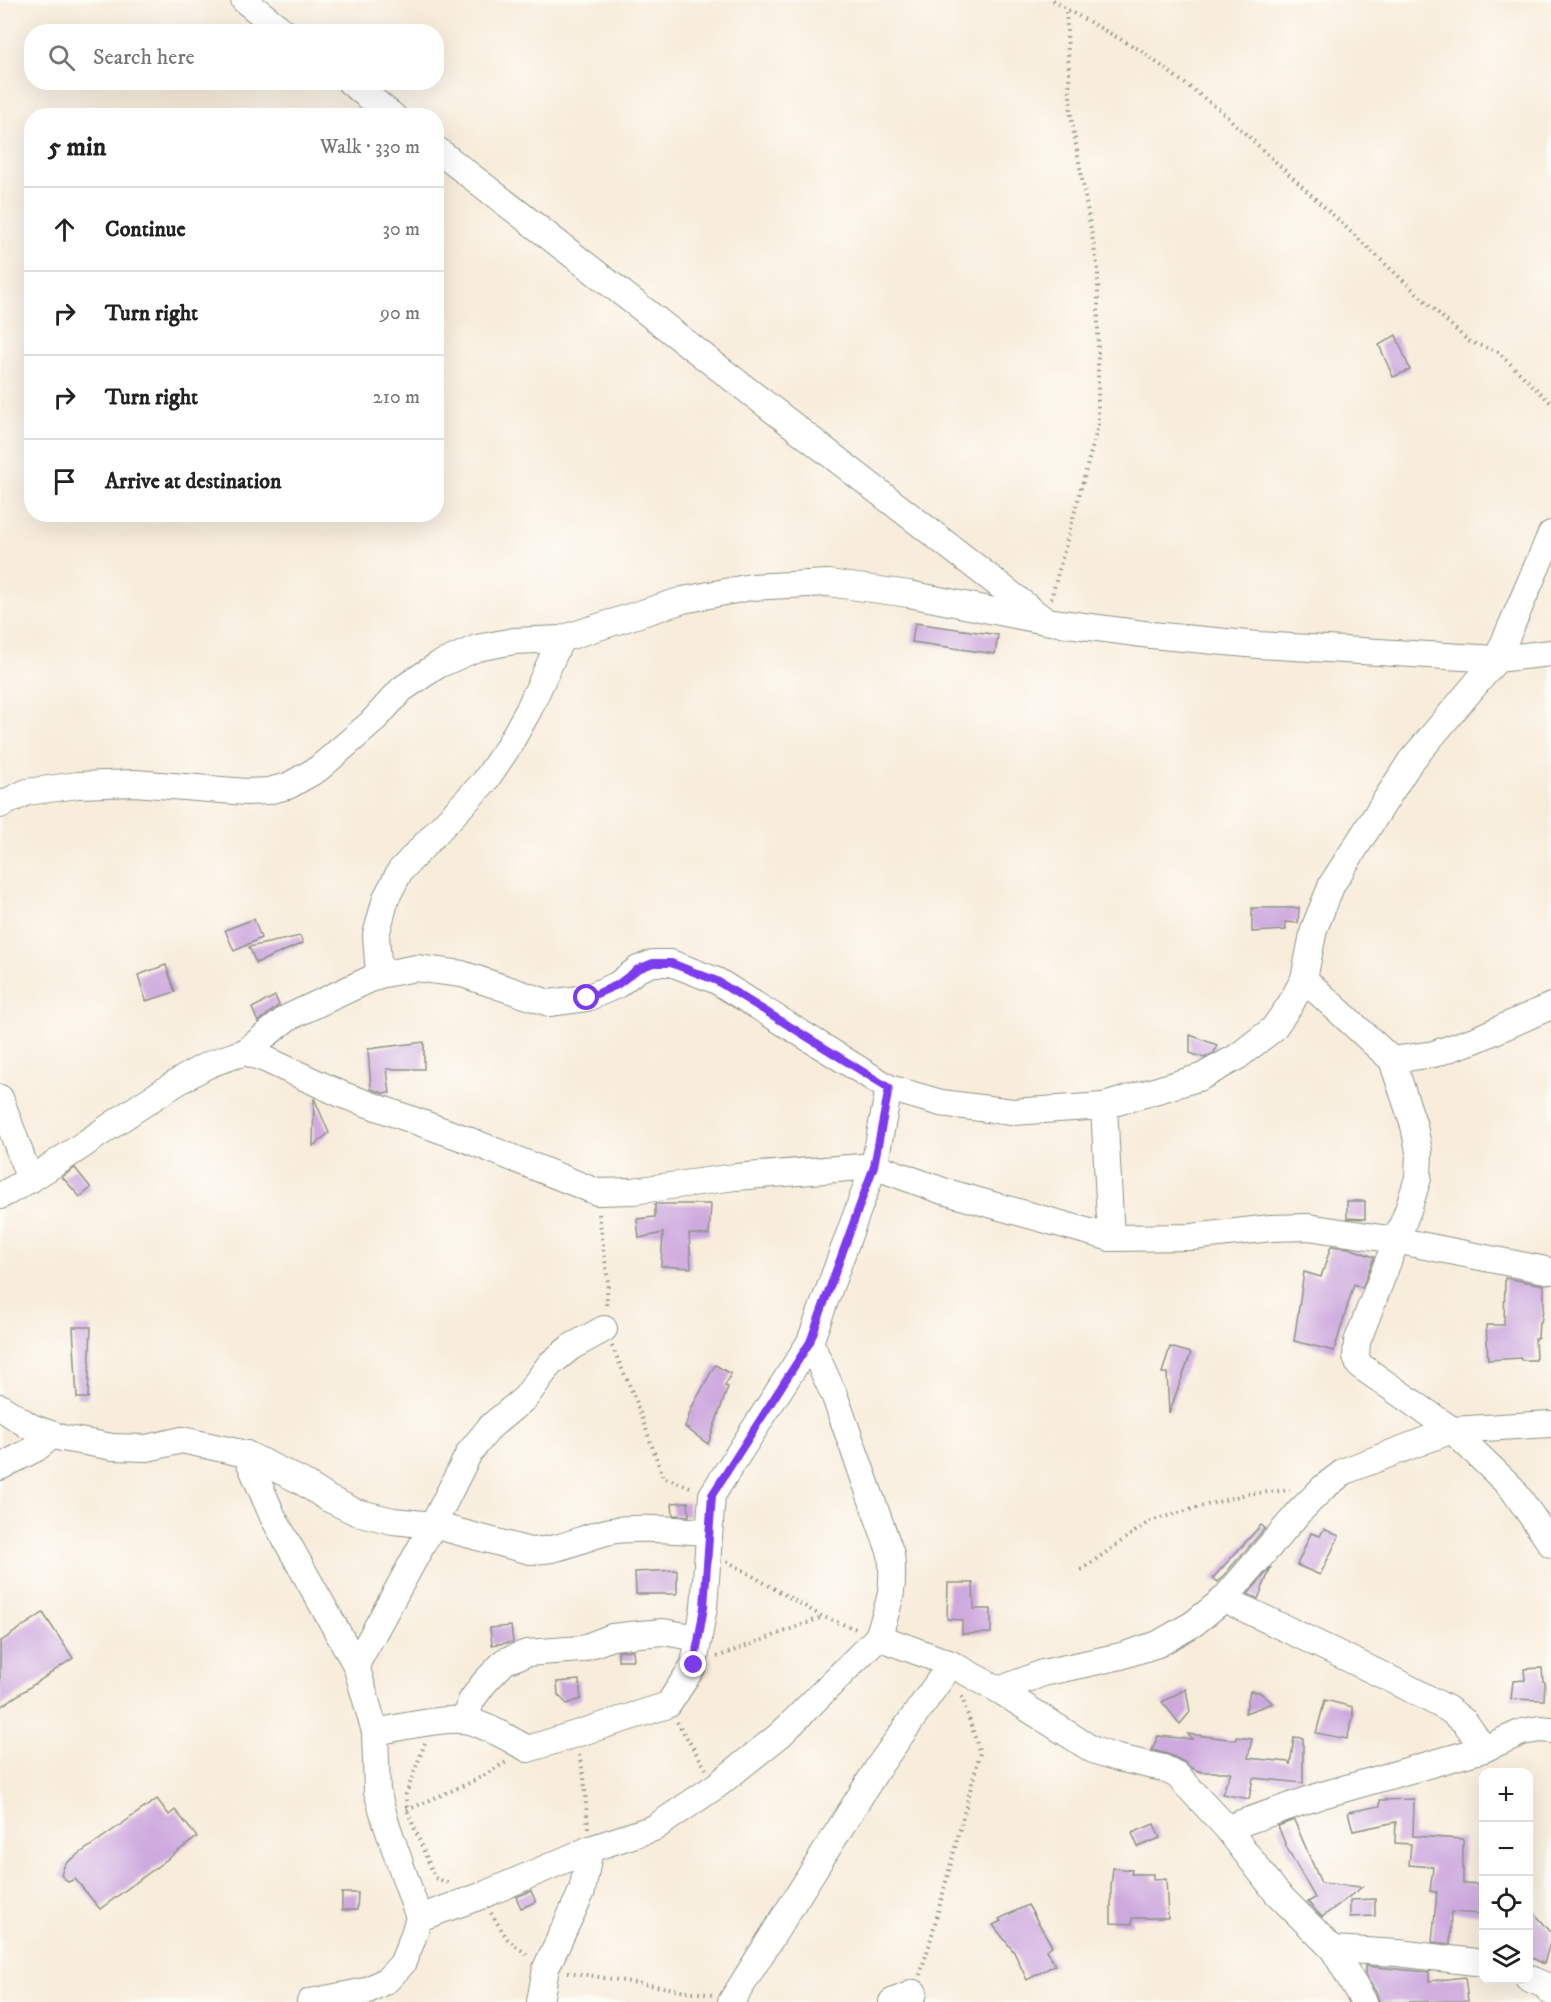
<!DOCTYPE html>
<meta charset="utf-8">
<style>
:root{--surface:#fff;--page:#f6f6f6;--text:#222;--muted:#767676;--line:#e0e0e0}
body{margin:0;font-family:"IM FELL DW Pica",serif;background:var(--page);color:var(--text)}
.controls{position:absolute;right:18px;bottom:18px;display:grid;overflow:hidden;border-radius:12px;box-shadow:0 6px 24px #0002}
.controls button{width:54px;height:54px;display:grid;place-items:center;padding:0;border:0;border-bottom:2px solid var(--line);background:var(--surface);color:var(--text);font:30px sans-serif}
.stop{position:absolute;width:18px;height:18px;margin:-14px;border:4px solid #7c3aed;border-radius:50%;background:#fff}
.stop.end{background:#7c3aed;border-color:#fff;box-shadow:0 2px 6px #0008}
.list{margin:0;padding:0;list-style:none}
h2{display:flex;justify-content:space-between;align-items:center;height:78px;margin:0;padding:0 24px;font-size:26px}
h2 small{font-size:20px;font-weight:400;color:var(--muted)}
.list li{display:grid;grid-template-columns:39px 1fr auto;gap:18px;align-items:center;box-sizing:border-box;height:84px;padding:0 24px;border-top:2px solid var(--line)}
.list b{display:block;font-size:22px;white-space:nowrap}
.list em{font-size:20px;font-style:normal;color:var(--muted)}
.icon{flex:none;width:33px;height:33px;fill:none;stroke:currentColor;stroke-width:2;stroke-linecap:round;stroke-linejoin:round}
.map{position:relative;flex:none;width:1551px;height:2002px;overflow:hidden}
.search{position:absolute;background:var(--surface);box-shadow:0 6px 24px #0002;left:24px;top:24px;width:420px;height:66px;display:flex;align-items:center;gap:15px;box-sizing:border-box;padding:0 21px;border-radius:24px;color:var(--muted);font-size:22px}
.panel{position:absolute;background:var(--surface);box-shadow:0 6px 24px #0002;left:24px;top:108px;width:420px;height:414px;border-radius:24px}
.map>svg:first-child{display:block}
.building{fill:#cda9de}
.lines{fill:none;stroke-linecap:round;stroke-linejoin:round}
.minor-casing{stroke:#8c9487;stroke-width:28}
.path{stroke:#8c9487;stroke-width:4;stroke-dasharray:1.5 4.5;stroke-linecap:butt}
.minor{stroke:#fff;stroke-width:26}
.route{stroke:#7c3aed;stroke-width:8}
</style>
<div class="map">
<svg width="1551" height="2002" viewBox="0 0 1551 2002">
<rect width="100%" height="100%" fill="#fdfcf7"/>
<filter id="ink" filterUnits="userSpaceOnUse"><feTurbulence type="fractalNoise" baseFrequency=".0167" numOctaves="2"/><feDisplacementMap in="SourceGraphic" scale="12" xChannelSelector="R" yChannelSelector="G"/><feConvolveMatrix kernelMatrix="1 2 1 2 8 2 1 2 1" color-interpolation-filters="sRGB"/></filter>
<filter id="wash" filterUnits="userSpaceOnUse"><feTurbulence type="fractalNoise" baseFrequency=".008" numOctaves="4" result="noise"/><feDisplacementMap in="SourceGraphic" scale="24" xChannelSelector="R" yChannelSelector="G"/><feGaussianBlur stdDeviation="1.35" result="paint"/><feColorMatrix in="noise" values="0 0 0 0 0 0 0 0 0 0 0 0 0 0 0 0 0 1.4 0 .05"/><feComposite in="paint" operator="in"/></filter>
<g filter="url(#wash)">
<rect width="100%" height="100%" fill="#f8ecda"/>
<g id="blocks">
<g class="building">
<polygon points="1396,335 1410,370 1393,377 1379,345"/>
<polygon points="915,623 998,635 995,654 912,642"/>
<polygon points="1252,908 1299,908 1298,923 1285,922 1286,930 1252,932"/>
<polygon points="254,919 261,938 234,951 225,930"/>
<polygon points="300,936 303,943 256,963 249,947"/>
<polygon points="166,965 175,992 146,1001 138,975"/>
<polygon points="275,996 279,1005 258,1022 252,1008"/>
<polygon points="1190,1035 1217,1045 1214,1053 1204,1058 1190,1053"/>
<polygon points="424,1042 424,1069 387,1069 390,1093 383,1093 371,1089 368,1049"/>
<polygon points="314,1098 329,1133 313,1146"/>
<polygon points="75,1168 91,1188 80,1197 62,1177"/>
<polygon points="1347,1201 1365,1201 1365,1219 1347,1218"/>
<polygon points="655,1204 711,1204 709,1235 689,1234 691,1268 661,1266 663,1233 639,1238 637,1219 655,1217"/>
<polygon points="1331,1246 1349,1248 1374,1257 1362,1288 1354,1284 1334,1351 1294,1341 1304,1272 1321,1277"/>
<polygon points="1505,1278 1544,1285 1544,1303 1541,1323 1539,1322 1538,1338 1535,1338 1536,1360 1521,1360 1521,1358 1488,1360 1486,1325 1504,1325"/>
<polygon points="73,1327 91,1327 88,1398 77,1398"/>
<polygon points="1170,1347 1191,1353 1169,1413 1167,1373 1162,1373"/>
<polygon points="715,1365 731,1374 725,1386 728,1387 708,1444 685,1427 692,1407"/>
<polygon points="688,1502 689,1516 673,1515 672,1503"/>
<polygon points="1261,1525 1265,1528 1218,1582 1213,1578"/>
<polygon points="1324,1529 1339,1536 1320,1575 1297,1565 1311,1533 1320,1536"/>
<polygon points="1271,1567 1258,1599 1248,1594"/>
<polygon points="677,1570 677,1594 636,1594 635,1572"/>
<polygon points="948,1583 973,1583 974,1609 991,1609 991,1633 962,1634 962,1620 947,1619"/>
<polygon points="43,1613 73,1658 0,1707 0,1642"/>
<polygon points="511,1626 513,1642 492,1645 490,1628"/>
<polygon points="633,1650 634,1660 618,1660 618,1651"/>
<polygon points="1542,1668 1543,1681 1545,1682 1544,1700 1511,1699 1513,1681 1525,1680 1524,1669"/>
<polygon points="579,1680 581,1699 567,1704 558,1695 557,1682"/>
<polygon points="1186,1689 1190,1712 1180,1724 1162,1702"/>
<polygon points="1250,1691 1259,1692 1273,1703 1245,1713"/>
<polygon points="1325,1700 1353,1707 1353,1718 1347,1739 1316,1733"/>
<polygon points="1188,1734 1236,1740 1236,1737 1252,1739 1248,1758 1289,1762 1290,1765 1294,1737 1303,1738 1303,1783 1253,1778 1249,1799 1222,1794 1231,1772 1202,1772 1191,1768 1184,1762 1170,1755 1152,1750 1158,1736 1192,1739"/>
<polygon points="157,1799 169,1815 175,1810 197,1837 100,1909 75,1879 68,1882 61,1875 65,1864"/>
<polygon points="1414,1799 1413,1836 1463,1839 1463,1883 1481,1884 1479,1914 1451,1912 1450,1944 1432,1942 1437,1892 1430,1891 1433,1867 1409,1865 1411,1844 1395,1843 1396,1822 1353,1831 1348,1812 1380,1806 1380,1800"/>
<polygon points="1294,1820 1321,1883 1362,1887 1322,1917 1308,1902 1315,1898 1287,1848 1278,1826"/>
<polygon points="1154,1824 1160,1838 1138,1847 1132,1833"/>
<polygon points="1113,1868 1132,1870 1131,1874 1153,1874 1153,1880 1166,1879 1168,1918 1132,1918 1132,1924 1111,1923 1111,1887"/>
<polygon points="531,1891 536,1902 521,1908 516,1897"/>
<polygon points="342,1893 358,1893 357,1910 342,1910"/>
<polygon points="1375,1899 1375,1916 1350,1917 1350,1900"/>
<polygon points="1028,1905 1052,1946 1046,1950 1055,1965 1027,1980 1014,1952 993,1925 1001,1921 999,1919"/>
<polygon points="1528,1906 1551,1932 1551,1939 1544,1964 1528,1956"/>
<polygon points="1365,1966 1429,1972 1429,1981 1465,1977 1468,2001 1379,2002 1377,1994 1365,1974"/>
</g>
</g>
</g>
<g filter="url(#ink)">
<use href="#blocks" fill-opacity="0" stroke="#8c9487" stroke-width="1.5"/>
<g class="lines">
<g class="minor-casing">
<g id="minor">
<polyline points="244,0 284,32"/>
<polyline points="350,82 393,116"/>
<polyline points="436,149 1043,619"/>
<polyline points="0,805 27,792 78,785 135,783 246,792 268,791 288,786 318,769 371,723 402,689 438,665 477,648 514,641 561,639 683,600 751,587 828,583 909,594 1045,621 1151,635 1258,645 1497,659 1551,534"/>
<polyline points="379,975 376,935 386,898 400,871 485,781 508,747 528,711 561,639"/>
<polyline points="1304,979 1392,1060 1414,1126 1419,1151 1418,1178 1408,1210 1357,1342 1356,1356 1359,1365 1452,1430 1512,1488 1551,1544"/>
<polyline points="245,1052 287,1018 379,975 416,968 462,974 549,1003 587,998 617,985 638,969 653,963 671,963 717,981 889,1088 941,1103 1012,1112 1104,1106"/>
<polyline points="1392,1060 1434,1054 1477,1039 1551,1006"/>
<polyline points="0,1098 30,1180"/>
<path d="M0,1196c71,-37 132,-90 202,-128 13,-7 29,-11 43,-16l20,7 78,36 120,43 134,54 36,-1 102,-14 139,-11 69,25 168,47 81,-1 79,-9 37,-1 87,13 156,31"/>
<polyline points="1111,1238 1104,1106 1201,1077 1237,1057 1273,1029 1290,1005 1304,979 1314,929 1332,884 1410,762 1497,659 1551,653"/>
<path d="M810,1342l25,55 56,157c4,36 -2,50 -13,83"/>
<polyline points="0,1407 31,1427 62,1438 113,1447 147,1448 182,1440 246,1454 273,1517 356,1665 375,1732 377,1791 386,1823 419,1918 412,1940 402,1964 387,1980 366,1991 310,2002"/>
<path d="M246,1454l55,27 28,18 27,13 37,9 40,4 97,26c33,0 52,-14 81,-20 29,-5 69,0 98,1"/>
<polyline points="0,1467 37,1448 53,1435"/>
<polyline points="1224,1599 1401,1684 1448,1709 1465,1722 1484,1749"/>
<polyline points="356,1665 433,1525 469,1453 491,1426 525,1398 550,1364 571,1347 604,1329"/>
<polyline points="999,1690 1043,1673 1121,1656 1158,1644 1193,1624 1224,1599 1300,1511 1324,1487 1345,1471 1452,1430 1551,1424"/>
<polyline points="466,1720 471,1701 484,1683 505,1661 527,1653 581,1649 612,1637 640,1634 663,1632 699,1638"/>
<path d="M375,1732c23,-4 73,-16 93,-11 21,5 41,18 60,28l140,-44 26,-40 10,-58 8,-112 98,-153 64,-176 15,-78"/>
<polyline points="1227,1828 1322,1795 1484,1749 1522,1732 1540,1729 1551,1730"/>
<polyline points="419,1918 481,1896 590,1849 654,1828 716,1786 781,1734 878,1637 951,1664 999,1690 1093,1750 1118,1758 1163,1768 1177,1775 1227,1828 1276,1892 1333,1949 1364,2002"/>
<polyline points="1333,1949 1398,1953 1484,1963"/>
<polyline points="1528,1978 1544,1985 1551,1992"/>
<polyline points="540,2002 546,1968 582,1891 590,1849"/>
<polyline points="731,2002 879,1766 951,1664"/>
<polyline points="892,2002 914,1993"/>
</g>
</g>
<g class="path">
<polyline points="1053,0 1066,9 1140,50 1220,110 1468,341 1498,352 1551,403"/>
<polyline points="1051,599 1098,426 1098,270 1071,116 1066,10"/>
<polyline points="599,1214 608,1282 606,1308"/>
<polyline points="612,1346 635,1398 663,1477 693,1488"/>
<polyline points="727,1561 823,1617 856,1629"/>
<polyline points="1081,1570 1150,1521 1246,1494 1290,1490"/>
<polyline points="717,1657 823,1617"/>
<polyline points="677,1722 706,1769"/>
<polyline points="425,1743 406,1794 407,1810 435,1878 450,1884"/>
<polyline points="579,1755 584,1777 588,1828"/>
<polyline points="407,1810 476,1780 508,1761"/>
<polyline points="491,1913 508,1940 529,1956"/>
<polyline points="568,1972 712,1995"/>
<polyline points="920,1975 929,1946 980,1753 961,1694"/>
</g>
<use href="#minor" class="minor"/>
</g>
</g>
<g class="lines" filter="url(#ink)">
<polyline class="route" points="587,998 617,985 638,969 653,963 671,963 717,981 889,1088 874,1166 810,1342 712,1495 704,1607 694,1665"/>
</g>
</svg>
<div class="controls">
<button>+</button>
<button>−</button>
<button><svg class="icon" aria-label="locate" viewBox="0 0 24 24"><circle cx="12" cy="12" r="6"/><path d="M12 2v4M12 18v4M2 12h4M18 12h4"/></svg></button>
<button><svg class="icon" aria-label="layers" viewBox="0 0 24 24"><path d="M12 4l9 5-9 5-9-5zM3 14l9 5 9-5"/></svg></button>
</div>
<div class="stop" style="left:587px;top:998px"></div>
<div class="stop end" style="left:694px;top:1665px"></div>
<div class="search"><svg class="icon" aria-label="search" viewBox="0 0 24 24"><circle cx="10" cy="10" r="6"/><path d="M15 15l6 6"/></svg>Search here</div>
<section class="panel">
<h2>5 min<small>Walk · 330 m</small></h2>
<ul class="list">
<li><svg class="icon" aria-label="ahead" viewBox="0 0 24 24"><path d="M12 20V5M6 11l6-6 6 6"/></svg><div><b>Continue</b></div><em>30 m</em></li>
<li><svg class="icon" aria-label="right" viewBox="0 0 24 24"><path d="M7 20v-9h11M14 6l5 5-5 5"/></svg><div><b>Turn right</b></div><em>90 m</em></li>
<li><svg class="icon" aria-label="right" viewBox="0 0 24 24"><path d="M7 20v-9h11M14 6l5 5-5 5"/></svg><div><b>Turn right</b></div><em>210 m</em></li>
<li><svg class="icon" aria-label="arrive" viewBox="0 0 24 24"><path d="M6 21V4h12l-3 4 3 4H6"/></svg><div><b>Arrive at destination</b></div></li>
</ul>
</section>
</div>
